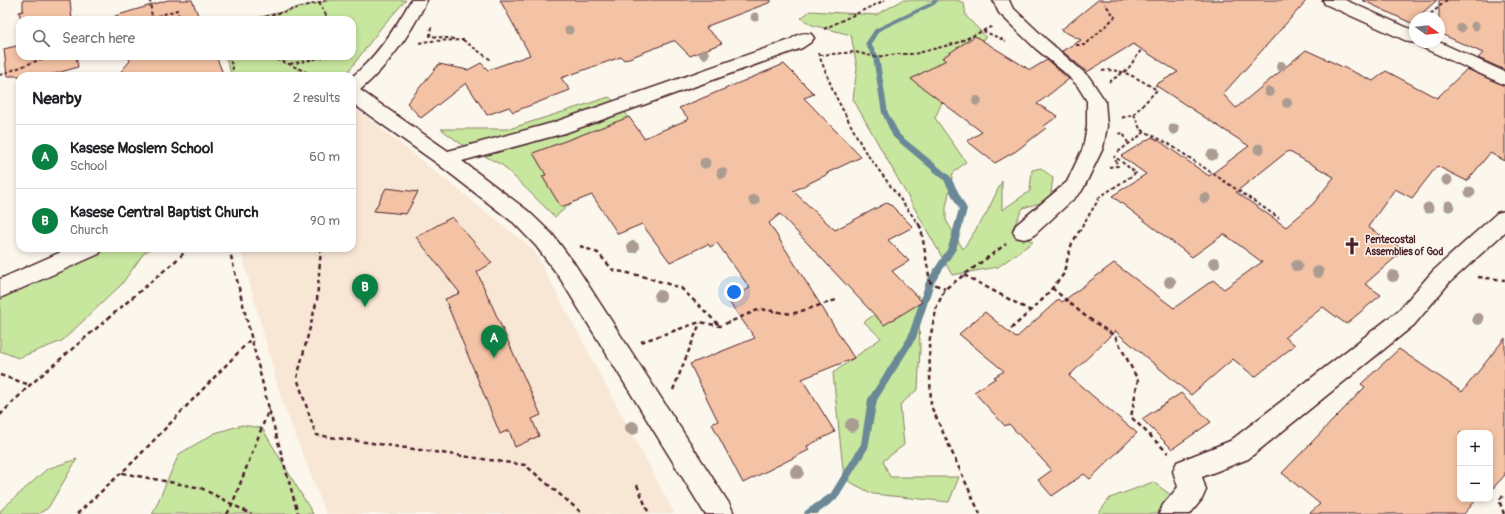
<!DOCTYPE html>
<meta charset="utf-8">
<style>
:root{--surface:#fff;--page:#f6f6f6;--text:#202124;--muted:#757577;--line:#e0e0e0;--accent:#0b8043}
body{margin:0;font-family:Pangolin,sans-serif;background:var(--page);color:var(--text)}
.controls{position:absolute;right:12px;bottom:12px;display:grid;overflow:hidden;border-radius:8px;box-shadow:0 2px 6px #0003}
.controls button{width:36px;height:36px;display:grid;place-items:center;padding:0;border:0;border-bottom:1px solid var(--line);background:var(--surface);color:var(--text);font:20px sans-serif}
.compass{position:absolute;left:1409px;top:12px;width:36px;height:36px;border-radius:50%;background:var(--surface);box-shadow:0 2px 6px #0003;rotate:105deg}
.you{position:absolute;left:734px;top:292px;width:14px;height:14px;margin:-10px;border:3px solid #fff;border-radius:50%;background:#1a73e8;box-shadow:0 0 0 6px #1a73e833}
.badge{display:grid;place-items:center;width:26px;height:26px;border-radius:50%;background:var(--accent);color:#fff;font-size:13px;font-weight:700}
.pin{position:absolute;translate:-50% -33px;filter:drop-shadow(0 1px 2px #0008)}
.pin::after{content:'';position:absolute;top:21px;width:14px;height:12px;background:inherit;clip-path:polygon(0 0,100% 0,50% 100%)}
.list{margin:0;padding:0;list-style:none}
h2{display:flex;justify-content:space-between;align-items:center;height:52px;margin:0;padding:0 16px;font-size:17px}
h2 small{font-size:13px;font-weight:400;color:var(--muted)}
.list li{display:grid;grid-template-columns:26px 1fr auto;gap:12px;align-items:center;box-sizing:border-box;height:64px;padding:0 16px;border-top:1px solid var(--line)}
.list b{display:block;font-size:15px;white-space:nowrap}
.list p{margin:0;font-size:13px;white-space:nowrap;color:var(--muted)}
.list em{font-size:13px;font-style:normal;color:var(--muted)}
.icon{flex:none;width:22px;height:22px;fill:none;stroke:currentColor;stroke-width:2;stroke-linecap:round;stroke-linejoin:round}
.map{position:relative;flex:none;width:1505px;height:514px;overflow:hidden}
.search{position:absolute;background:var(--surface);box-shadow:0 2px 6px #0003;left:16px;top:16px;width:340px;height:44px;display:flex;align-items:center;gap:10px;box-sizing:border-box;padding:0 14px;border-radius:12px;color:var(--muted);font-size:15px}
.panel{position:absolute;background:var(--surface);box-shadow:0 2px 6px #0003;left:16px;top:72px;width:340px;height:180px;border-radius:12px}
.map>svg:first-child{display:block}
.built{fill:#f9e7d6}
.green{fill:#c7e69e;stroke:#888264}
.lines{fill:none;stroke-linecap:round;stroke-linejoin:round}
.stream{fill:#6a8896;fill-rule:evenodd}
.building{fill:#f4c2a4;stroke:#4a1f2b;fill-rule:evenodd}
.street-casing{stroke:#4a1f2b;stroke-width:3}
.path-far1{stroke:#4a1f2b;stroke-width:2;stroke-dasharray:3.5 2.5;stroke-linecap:butt}
.path{stroke:#4a1f2b;stroke-width:2.5;stroke-dasharray:4.5 3.5;stroke-linecap:butt}
.street{fill:#fbf7ec;fill-rule:evenodd}
.tree{fill:#ab9c92}
.labels{text-anchor:middle;dominant-baseline:central;stroke-width:3;stroke-linejoin:round;paint-order:stroke}
.poi-label{font-size:10px;font-weight:bold;fill:#4a1f2b;stroke:#fbf7ec;text-anchor:start}
</style>
<div class="map">
<svg width="1505" height="514" viewBox="0 0 1505 514">
<rect width="100%" height="100%" fill="#fbf7ec"/>
<filter id="ink" filterUnits="userSpaceOnUse"><feTurbulence type="fractalNoise" baseFrequency=".025" numOctaves="2"/><feDisplacementMap in="SourceGraphic" scale="8" xChannelSelector="R" yChannelSelector="G"/><feConvolveMatrix kernelMatrix="1 2 1 2 8 2 1 2 1" color-interpolation-filters="sRGB"/></filter>
<g filter="url(#ink)">
<polygon class="built" points="352,105 533,249 675,514 326,514 282,401 240,248 352,248"/>
<g class="green">
<polygon points="330,0 406,0 380,29 345,76 232,76 225,56 352,56 352,20 248,20"/>
<polygon points="903,0 957,0 964,3 966,16 986,37 952,61 942,102 935,118 966,162 953,173 946,208 946,220 963,249 986,214 1002,181 1002,210 1030,191 1032,170 1041,168 1053,178 1050,200 1023,208 1012,230 1033,242 998,267 952,275 853,99 857,68 851,35 812,25 801,18 810,11 876,15"/>
<polygon points="609,97 625,110 633,137 587,190 555,217 502,165 461,144 441,129 509,129"/>
<polygon points="82,248 152,248 144,253 121,285 62,341 18,358 0,351 0,284"/>
<polygon points="918,295 920,348 918,389 900,405 904,445 883,461 890,477 959,477 949,502 873,494 844,479 833,373 881,338 864,322 897,298"/>
<polygon points="242,425 262,428 313,514 152,514 153,513 179,454 215,433"/>
<polygon points="77,459 48,508 38,514 0,514 1,510 47,469"/>
<polygon points="1153,482 1186,506 1188,514 1098,514 1110,498"/>
</g>
<g class="lines">
<polygon class="stream" points="933,0 939,0 934,5 879,31 871,44 879,57 888,113 900,135 950,176 967,209 956,249 934,283 916,338 877,400 868,448 837,499 817,514 804,514 805,511 831,493 861,444 868,399 908,337 926,282 948,248 959,209 944,180 893,137 882,113 873,57 865,44 875,29 930,3"/>
</g>
<g class="building">
<polygon points="23,0 70,0 72,20 21,20 19,12 23,11"/>
<polygon points="168,0 192,0 200,20 116,20 115,16"/>
<polygon points="500,0 771,0 771,2 710,25 706,28 722,43 690,56 675,41 673,41 624,60 621,57 561,78 570,90 513,112 509,107 487,115 466,83 421,118 407,103 439,64 468,70 481,63 488,70 530,55"/>
<path d="M1098,0h209l-84,94 13,14 70,-58 67,31 13,-10 51,27 30,-29 38,17v75l-15,-8 -23,28 -30,-15 -25,32 -17,-9 -27,38 36,23 -39,34 16,11 -35,29 -23,-17 -38,30 10,8 -40,32 -22,-18 -42,36 -76,-64 -46,45 68,57 -47,46 -6,-5 -32,22 -14,-16 14,-10 -43,-46 -4,2 -31,-34 22,-14 -2,-1 10,-6 -45,-37 26,-22 31,26 43,-39 3,3 52,-39 60,45 39,-28 11,9 38,-27 -38,-28 -32,23 -80,-61 34,-22 -25,-18 31,-19 5,3h1l51,36 40,-30 -94,-61 23,-13 -45,-28 -46,28 -25,-21 19,-11 -20,-10zM1288,151l46,26 -21,27 -27,23 -50,-35z"/>
<polygon points="1362,0 1437,0 1411,23"/>
<polygon points="1439,0 1505,0 1505,70 1478,58 1483,53 1439,33"/>
<polygon points="975,36 1030,70 1047,60 1069,79 1037,104 1058,116 1044,126 1046,128 1016,151 995,163 967,141 982,132 911,79 946,60 942,58"/>
<polygon points="20,45 20,56 76,56 78,67 47,76 7,76 4,49"/>
<polygon points="128,56 216,56 224,76 117,76 130,61"/>
<polygon points="784,64 814,94 804,98 861,157 827,173 828,174 793,191 835,230 888,202 913,227 888,240 909,261 892,271 922,302 884,325 780,214 769,223 854,358 802,379 835,432 807,446 809,450 743,483 712,424 718,421 690,364 755,338 727,299 750,288 717,243 710,247 708,244 670,262 642,224 618,234 592,195 561,207 542,176 546,175 533,153 629,117 644,138 689,119 679,108"/>
<polygon points="386,188 418,192 406,214 374,211"/>
<polygon points="452,217 492,263 477,272 541,415 532,419 539,436 515,447 509,430 500,434 445,299 460,293 416,237"/>
<polygon points="1505,338 1505,475 1493,488 1490,485 1490,433 1460,433 1460,499 1477,499 1464,514 1309,514 1320,504 1282,473 1365,387 1361,384 1399,349 1462,392"/>
<polygon points="1181,393 1211,422 1172,449 1142,419"/>
</g>
<g class="lines">
<g class="street-casing">
<g id="street">
<path d="M411,0h16c-17,35 -38,65 -67,90l88,61 104,-28 238,-83c7,-5 12,-8 21,-6l3,4 -3,4 -9,6 -237,85 -103,28 66,50 24,23 22,29 156,242 4,9h-29l-147,-239 -22,-29 -22,-23 -76,-59 -86,-61v-26c25,-21 43,-48 59,-77z"/>
<polygon points="993,0 1009,0 1012,7 1047,40 1089,77 1105,101 1107,126 1103,148 1084,187 1081,192 1032,237 1024,239 1016,237 1013,231 1016,225 1067,182 1083,148 1087,126 1087,101 1077,85 1064,72 1035,48 999,13"/>
<polygon points="1323,0 1345,0 1415,31 1415,42 1439,42 1505,72 1505,85 1419,46 1417,43 1409,42 1325,4"/>
<polygon points="1505,211 1505,232 1449,283 1414,325 1248,459 1202,477 1206,490 1202,499 1190,514 1159,514 1163,505 1178,487 1173,471 1177,462 1230,441 1398,311 1433,271 1497,213"/>
<polygon points="70,248 102,248 99,254 0,298 0,279"/>
</g>
</g>
<g class="path-far1">
<polyline points="150,0 152,18 177,10 180,20"/>
<polyline points="319,2 327,17 326,20"/>
<polyline points="1426,18 1447,0"/>
<polyline points="254,20 327,0"/>
<polyline points="431,27 430,36 454,39"/>
<polyline points="824,29 885,0"/>
<polyline points="983,31 1006,41"/>
<polyline points="463,40 491,60"/>
<polyline points="419,43 429,41 464,40"/>
<polyline points="1076,45 1085,45 1115,17 1105,4"/>
<polyline points="818,53 835,95 864,150 920,226"/>
<polyline points="820,55 855,52 876,57 898,54 914,54 957,43 993,26"/>
<polyline points="227,56 233,66 232,76"/>
<polyline points="265,56 289,64 314,76"/>
<polyline points="290,64 330,56"/>
<path d="M1102,71c20,-4 38,9 55,19l-23,24 -13,4"/>
<polyline points="0,75 49,56"/>
<polyline points="1109,82 1128,69 1141,50"/>
<polyline points="1134,114 1140,129 1169,144 1279,218"/>
<polyline points="1119,134 1123,133 1128,143"/>
<polyline points="1118,152 1146,131"/>
<polyline points="1109,167 1118,166 1114,157"/>
<polyline points="1098,198 1136,173 1114,156"/>
<polyline points="1082,226 1099,199"/>
</g>
<g class="path">
<polyline points="919,225 921,228 930,282 945,289"/>
<polyline points="580,246 598,253 613,270 642,276 681,288 720,326"/>
<polyline points="229,248 269,409 298,514"/>
<polyline points="321,248 317,300 297,378 316,435 525,465 583,514"/>
<polyline points="964,275 1031,311"/>
<polyline points="1478,277 1505,280"/>
<polyline points="1052,288 1084,315 1115,336 1138,380 1131,417 1168,453"/>
<polyline points="1011,329 1043,299 1063,275 1072,243 1083,225"/>
<polyline points="641,342 700,322 720,326 760,309 792,314 836,300"/>
<polyline points="0,375 30,385"/>
<polyline points="673,390 700,323"/>
<polyline points="0,415 30,385 180,257 188,248"/>
<polyline points="122,473 201,488 251,514"/>
<polyline points="637,485 649,514"/>
<polyline points="77,514 134,461 252,338"/>
<polyline points="227,514 232,505 269,409"/>
<polyline points="980,514 931,406 929,343 937,306 945,289 1006,244"/>
<polyline points="1504,514 1499,500 1505,494"/>
</g>
<use href="#street" class="street"/>
</g>
<g class="tree">
<circle cx="755" cy="17" r="4.5"/>
<circle cx="1475" cy="26" r="4.5"/>
<circle cx="1461" cy="28" r="4.5"/>
<circle cx="569" cy="30" r="4.5"/>
<circle cx="704" cy="54" r="5"/>
<circle cx="1281" cy="66" r="5"/>
<circle cx="1269" cy="92" r="5"/>
<circle cx="977" cy="101" r="5"/>
<circle cx="1287" cy="103" r="5"/>
<circle cx="1174" cy="129" r="5.5"/>
<circle cx="1259" cy="149" r="5.5"/>
<circle cx="1212" cy="155" r="5.5"/>
<circle cx="705" cy="163" r="5.5"/>
<circle cx="722" cy="173" r="5.5"/>
<circle cx="1447" cy="180" r="5.5"/>
<circle cx="1470" cy="192" r="5.5"/>
<circle cx="1205" cy="198" r="5.5"/>
<circle cx="754" cy="200" r="5.5"/>
<circle cx="1449" cy="206" r="5.5"/>
<circle cx="1428" cy="208" r="5.5"/>
<circle cx="633" cy="247" r="6"/>
<circle cx="1214" cy="263" r="6"/>
<circle cx="1297" cy="266" r="6"/>
<circle cx="1318" cy="272" r="6"/>
<circle cx="1393" cy="276" r="6"/>
<circle cx="1170" cy="282" r="6"/>
<circle cx="660" cy="296" r="6"/>
<circle cx="1478" cy="319" r="6"/>
<circle cx="852" cy="425" r="7"/>
<circle cx="632" cy="428" r="7"/>
<circle cx="797" cy="472" r="7"/>
</g>
</g>
<defs>
<g id="church-bare" transform="scale(1.38)"><path d="M-1.2-6h2.4v3.5h3.3v2.4h-3.3V6h-2.4V-.1h-3.3v-2.4h3.3Z" fill="#4a1f2b" stroke="#fbf7ec" stroke-width="2.5" paint-order="stroke"/></g>
</defs>
<g fill-rule="evenodd">
<use href="#church-bare" x="1352" y="246"/>
</g>
<g class="labels">
<g class="poi-label">
<text x="1365" y="240">Pentecostal<tspan x="1365" dy="12">Assemblies of God</tspan></text>
</g>
</g>
</svg>
<div class="controls">
<button>+</button>
<button>−</button>
</div>
<svg class="compass" viewBox="-18 -18 36 36"><path d="M0-13l5 13h-10z" fill="#e53935"/><path d="M0 13l5-13h-10z" fill="#757577"/></svg>
<div class="you"></div>
<div class="pin badge" style="left:494px;top:358px">A</div>
<div class="pin badge" style="left:365px;top:307px">B</div>
<div class="search"><svg class="icon" aria-label="search" viewBox="0 0 24 24"><circle cx="10" cy="10" r="6"/><path d="M15 15l6 6"/></svg>Search here</div>
<section class="panel">
<h2>Nearby<small>2 results</small></h2>
<ul class="list">
<li><span class="badge">A</span><div><b>Kasese Moslem School</b><p>School</p></div><em>60 m</em></li>
<li><span class="badge">B</span><div><b>Kasese Central Baptist Church</b><p>Church</p></div><em>90 m</em></li>
</ul>
</section>
</div>
